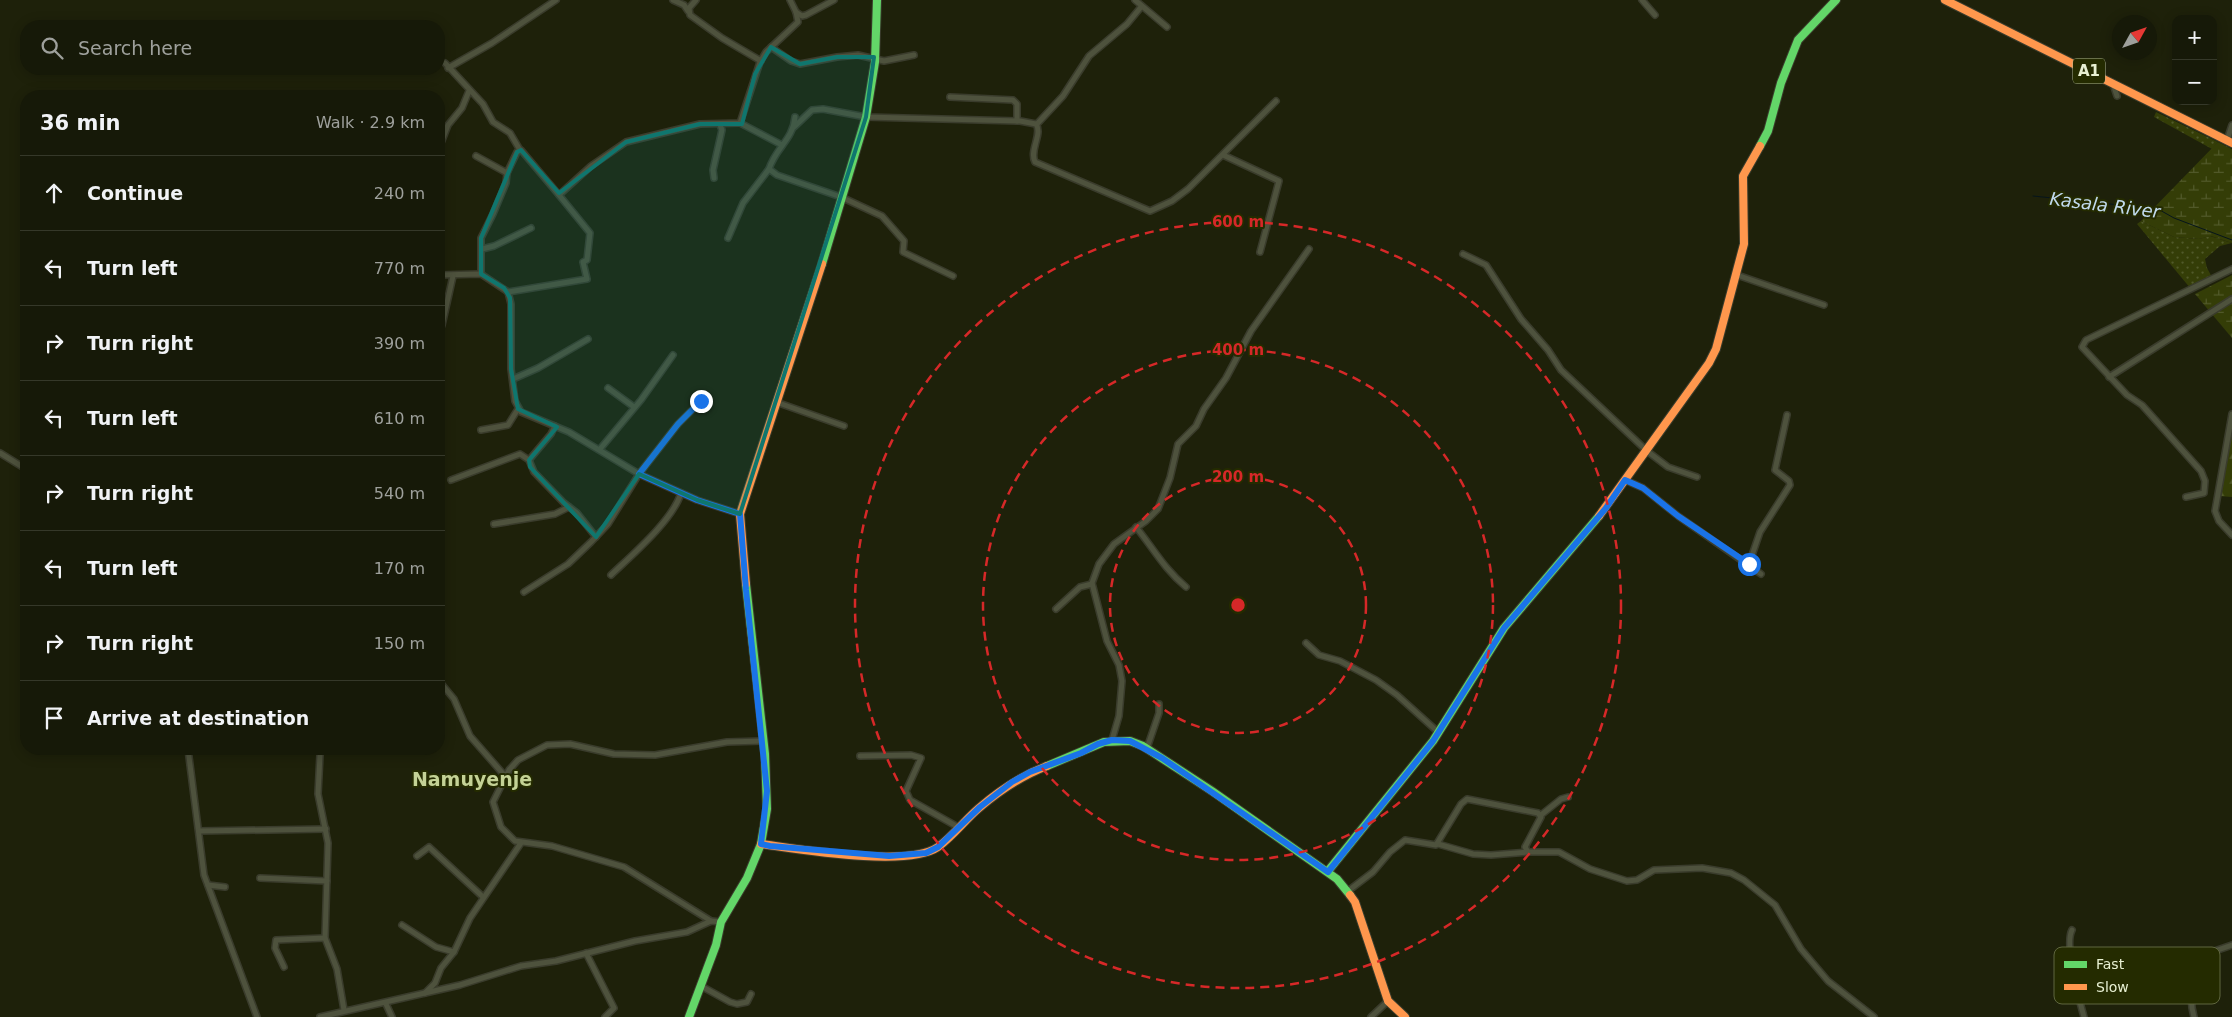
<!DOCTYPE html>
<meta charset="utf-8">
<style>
:root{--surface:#161908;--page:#232616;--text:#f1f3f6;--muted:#9ea09c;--line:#353829}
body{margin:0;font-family:"DejaVu Sans",sans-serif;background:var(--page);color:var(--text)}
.controls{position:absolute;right:15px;top:15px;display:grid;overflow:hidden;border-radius:10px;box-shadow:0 2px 12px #0003}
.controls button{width:45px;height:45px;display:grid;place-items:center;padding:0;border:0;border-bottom:1px solid var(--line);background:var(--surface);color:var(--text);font:25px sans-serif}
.compass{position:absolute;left:2112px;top:15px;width:45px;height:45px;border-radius:50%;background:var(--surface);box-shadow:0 2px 12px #0003;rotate:50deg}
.stop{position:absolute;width:15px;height:15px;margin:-11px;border:4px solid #1a73e8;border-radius:50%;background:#fff}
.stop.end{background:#1a73e8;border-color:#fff;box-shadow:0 1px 5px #0008}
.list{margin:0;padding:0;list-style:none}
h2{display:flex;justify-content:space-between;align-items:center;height:65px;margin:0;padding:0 20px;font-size:21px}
h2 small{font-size:16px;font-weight:400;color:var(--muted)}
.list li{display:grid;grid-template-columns:32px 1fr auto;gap:15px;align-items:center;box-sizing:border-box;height:75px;padding:0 20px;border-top:1px solid var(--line)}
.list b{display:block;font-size:19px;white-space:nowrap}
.list em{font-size:16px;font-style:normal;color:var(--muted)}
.icon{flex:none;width:28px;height:28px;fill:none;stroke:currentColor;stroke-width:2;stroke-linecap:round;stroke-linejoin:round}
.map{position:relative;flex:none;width:2232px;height:1017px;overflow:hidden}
.search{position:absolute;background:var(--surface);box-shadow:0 2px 12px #0003;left:20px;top:20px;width:425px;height:55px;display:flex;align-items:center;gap:12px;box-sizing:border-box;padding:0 18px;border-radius:20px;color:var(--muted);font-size:19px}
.panel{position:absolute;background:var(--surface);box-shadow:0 2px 12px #0003;left:20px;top:90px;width:425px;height:665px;border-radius:20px}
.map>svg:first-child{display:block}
.grass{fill:url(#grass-dots)}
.forest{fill:url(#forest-firs)}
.wetland{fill:url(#wetland-marsh)}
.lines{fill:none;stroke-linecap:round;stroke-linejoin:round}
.stream{stroke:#06151c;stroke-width:1}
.street-casing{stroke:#3a3c2c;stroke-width:8}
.fast-casing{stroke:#3a3c2c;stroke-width:10}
.slow-casing{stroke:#3a3c2c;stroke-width:10}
.street{stroke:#4e523d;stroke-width:5}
.fast{stroke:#63d668;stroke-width:8}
.slow{stroke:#ff974d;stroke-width:8}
.route{stroke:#1a73e8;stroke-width:6}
.marked{fill:#0f766e;fill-opacity:0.2;stroke:#0f766e;stroke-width:4;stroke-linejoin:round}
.ring{fill:none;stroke:#d62828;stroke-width:2.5;stroke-dasharray:9 6}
.labels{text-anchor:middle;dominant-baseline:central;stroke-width:4;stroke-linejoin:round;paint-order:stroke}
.shield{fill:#242b00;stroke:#adb593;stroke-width:1}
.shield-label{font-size:15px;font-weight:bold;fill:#e8f0d2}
.water-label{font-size:18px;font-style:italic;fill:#c1daed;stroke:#242b00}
.quarter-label{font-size:19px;font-weight:bold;fill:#c4d296;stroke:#242b00}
.key{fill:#242b00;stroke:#5f663f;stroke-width:1}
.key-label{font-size:14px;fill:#e8f0d2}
.centre{fill:#d62828;stroke:#242b00;stroke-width:2.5}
.ring-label{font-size:15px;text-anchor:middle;font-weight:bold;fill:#d62828;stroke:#242b00;stroke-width:4;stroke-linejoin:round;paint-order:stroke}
</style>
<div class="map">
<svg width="2232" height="1017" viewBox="0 0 2232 1017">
<defs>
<pattern id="grass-dots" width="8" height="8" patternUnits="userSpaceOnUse" patternTransform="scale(1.25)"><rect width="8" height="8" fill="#343d07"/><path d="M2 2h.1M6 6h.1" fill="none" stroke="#51592a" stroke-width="1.8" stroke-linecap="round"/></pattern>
<pattern id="forest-firs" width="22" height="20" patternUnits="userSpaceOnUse" patternTransform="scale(1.25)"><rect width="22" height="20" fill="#343d07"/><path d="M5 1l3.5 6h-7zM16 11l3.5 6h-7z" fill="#51592a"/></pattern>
<pattern id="wetland-marsh" width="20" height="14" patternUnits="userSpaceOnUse" patternTransform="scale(1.25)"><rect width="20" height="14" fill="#343d07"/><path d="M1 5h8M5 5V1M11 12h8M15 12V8" fill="none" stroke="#51592a"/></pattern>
</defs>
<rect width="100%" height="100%" fill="#1e210a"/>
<g class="grass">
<polygon points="2156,112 2218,142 2212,149 2154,117"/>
<polygon points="2141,221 2174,237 2199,239 2210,236 2232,243 2220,246 2205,259 2207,268 2213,279 2191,289 2137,224"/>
</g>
<polygon class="forest" points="2228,435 2232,436 2232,497 2219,496"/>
<g class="wetland">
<polygon points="2218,142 2232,149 2232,243 2211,236 2199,239 2174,237 2141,221"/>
<polygon points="2232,275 2232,338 2195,294"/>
</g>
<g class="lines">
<polyline class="stream" points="2033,196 2158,209 2174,218 2232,240"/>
<g class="street-casing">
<g id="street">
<polyline points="673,0 684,5 688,11"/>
<polyline points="696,0 689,8 690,15 722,38 761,61"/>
<polyline points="1135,0 1167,27"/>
<polyline points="1642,0 1655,15"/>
<polyline points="796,12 802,16 806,15 834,0"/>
<polyline points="771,47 791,61 800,64 837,57 858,55 884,61 914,55"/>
<polyline points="445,63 483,104 493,122 510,133 520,150"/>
<polyline points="448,68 492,43 556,0"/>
<polyline points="2113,84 2117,96"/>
<polyline points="950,97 1013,100 1017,104 1017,121"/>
<polyline points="740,123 782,145"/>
<polyline points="1037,124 1063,96 1089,56 1127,24 1141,7"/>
<path d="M794,127l18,-17 11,-1 43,8 154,4 16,3c7,10 -7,26 -1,38l115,49 22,-10 16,-12 88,-88"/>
<polyline points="2227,140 2232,125"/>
<polyline points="439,148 448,125 462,108 469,91"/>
<polyline points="1223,155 1279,181 1260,252"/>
<polyline points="476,156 507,173"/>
<path d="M769,169c7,-22 24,-29 26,-52"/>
<polyline points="714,178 713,170 722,130 720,125"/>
<polyline points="728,238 743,203 769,169 777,175 841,197 882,216 904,241 903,252 953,276"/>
<polyline points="482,249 494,246 531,228"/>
<polyline points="1463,254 1486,265 1521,319 1548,350 1561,370 1647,451 1668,467 1697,477"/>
<polyline points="481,274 481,238 493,214 506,183 507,173 517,152 521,150 559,195 591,166 626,142 700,124 740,123 760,62 766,52 798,22 796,12 790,0"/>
<polyline points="439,275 481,274 508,292 511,304 511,369 515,401 521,412 569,432 639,474 697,500 740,514"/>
<polyline points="1737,275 1824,305"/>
<polyline points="508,292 587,279 583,262 587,260 590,233 559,195"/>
<polyline points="442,325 453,276"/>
<polyline points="2109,377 2232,299"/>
<polyline points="513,379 538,368 588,339"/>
<polyline points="608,388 634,407"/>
<polyline points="776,402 844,426"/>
<polyline points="2232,414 2215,511 2219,521 2232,535"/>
<polyline points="481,430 508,425 518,409"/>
<polyline points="600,449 641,400 673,355"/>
<polyline points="0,453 26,469"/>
<polyline points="529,460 551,434 555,426"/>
<polyline points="451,480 520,454 529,460 534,472 564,503 577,513 596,537"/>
<polyline points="1625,480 1643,488 1678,516 1761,574"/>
<polyline points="2186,497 2204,493 2205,481 2201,471 2142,405 2127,395 2082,347 2086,340 2232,269"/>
<polyline points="494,524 555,514 569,507"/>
<path d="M1136,527c17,21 29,43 50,60"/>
<polyline points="1749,564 1760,532 1790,485 1789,481 1775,470 1787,415"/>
<polyline points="24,575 26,574"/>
<path d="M611,575c21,-20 62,-55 70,-82"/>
<polyline points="524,592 568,564 591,542 608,524 639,474 678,424 701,401"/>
<polyline points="1056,609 1080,587 1092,584"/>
<polyline points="1306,643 1319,655 1340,661 1376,680 1397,695 1438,732"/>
<polyline points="439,681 454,699 470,736 505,776"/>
<polyline points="1112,740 1119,716 1122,681 1119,665 1107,641 1092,583 1099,564 1114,544 1146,521 1158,509 1170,478 1178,444 1196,426 1204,409 1226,378 1251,331 1309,249"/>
<polyline points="1147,748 1159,713 1159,704"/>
<polyline points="188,749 204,875 257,1017"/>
<polyline points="320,755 318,794 328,843 325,938 337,969 344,1010"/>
<polyline points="860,756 911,755 921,758 906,791 910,800 958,827"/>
<polyline points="1541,815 1561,799 1568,797"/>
<polyline points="199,831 326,829"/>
<polyline points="1438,844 1473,854 1491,855 1528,852 1559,852 1590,869 1627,881 1637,880 1654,870 1702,868 1731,873 1744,880 1775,905 1801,949 1828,981 1874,1017"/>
<polyline points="417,856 429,847 483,897"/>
<polyline points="260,878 327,881"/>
<polyline points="208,885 225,887"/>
<polyline points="1348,891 1373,872 1390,852 1405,840 1436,845 1461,804 1467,799 1538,813 1541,817 1525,847 1528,852"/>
<polyline points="711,921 624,867 552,846 515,841 501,827 493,802 509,770 518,760 547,745 570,744 614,754 655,755 727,742 763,741"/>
<polyline points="402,925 436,947 454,952"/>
<path d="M2072,930c-8,15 7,69 12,87"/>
<polyline points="586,953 614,1008 605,1017"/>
<polyline points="284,967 275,948 276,940 325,938"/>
<polyline points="701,986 730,1002 737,1004 747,1002 751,994"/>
<polyline points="425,993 435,983 441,968 454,952 470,918 521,843"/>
<polyline points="386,1004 392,1017"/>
<polyline points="320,1017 460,985 521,966 556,961 635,941 687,932 711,921 721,922"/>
<polyline points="1371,1017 1388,1001"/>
<path d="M2194,1017c-6,-20 -1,-44 9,-62l29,-10"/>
</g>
</g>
<g class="fast-casing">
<g id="fast">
<polyline points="1760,146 1768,131 1781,83 1798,40 1836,0"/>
<polyline points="822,264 866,117 875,62 877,0"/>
<polyline points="1047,766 1104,742 1130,741 1143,746 1212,791 1337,879 1350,895"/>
<polyline points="1328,871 1433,741 1504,628 1599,516"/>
<polyline points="689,1017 716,945 721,922 747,878 761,844 767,809 765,754 746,584"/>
</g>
</g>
<g class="slow-casing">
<g id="slow">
<polyline points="1945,0 2232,143"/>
<polyline points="1599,516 1709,363 1716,349 1744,244 1743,176 1760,146"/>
<polyline points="746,584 740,514 822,264"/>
<path d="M761,844c37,5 147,24 177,3 15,-11 27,-27 41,-39 20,-17 44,-33 68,-42"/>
<polyline points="1350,895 1355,902 1388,1001 1405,1017"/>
</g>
</g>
<use href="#street" class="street"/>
<use href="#fast" class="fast"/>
<use href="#slow" class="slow"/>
</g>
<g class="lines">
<polyline class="route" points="701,401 678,424 639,474 697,500 740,514 746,590 767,791 761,844 770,846 889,856 926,853 938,847 980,807 1012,782 1030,772 1081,753 1098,744 1112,740 1130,741 1162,758 1328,872 1433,741 1504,628 1606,508 1625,480 1643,488 1678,516 1749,564"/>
</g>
<path class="marked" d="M771,47l29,17 37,-7h37l-8,60 -126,397 -43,-14 -58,-26 -43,63 -66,-70 -1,-7 28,-33 -39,-18 -7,-40 -1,-71 -6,-10 -23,-14v-36l36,-86 4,-2 38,43 67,-51 74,-18h42l13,-50z"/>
<g class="ring">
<circle cx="1238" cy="605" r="128"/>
<circle cx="1238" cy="605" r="255"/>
<circle cx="1238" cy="605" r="383"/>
</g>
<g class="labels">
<rect class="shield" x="2073" y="58.5" width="32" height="25" rx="4"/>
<g class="shield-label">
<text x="2089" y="71">A1</text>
</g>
<g class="water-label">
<text transform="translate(2105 205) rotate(7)">Kasala River</text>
</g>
<g class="quarter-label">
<text x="472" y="779">Namuyenje</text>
</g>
</g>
<rect x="2054" y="947" width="166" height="57" rx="8" class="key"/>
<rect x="2064" y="961" width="23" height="7" fill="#63d668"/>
<rect x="2064" y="984" width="23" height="6" fill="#ff974d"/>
<g class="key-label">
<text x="2096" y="969">Fast</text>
<text x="2096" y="992">Slow</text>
</g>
<circle cx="1238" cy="605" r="8" class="centre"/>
<g class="ring-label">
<text x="1238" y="227">600 m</text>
<text x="1238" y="355">400 m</text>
<text x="1238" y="482">200 m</text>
</g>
</svg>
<div class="controls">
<button>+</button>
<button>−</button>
</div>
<svg class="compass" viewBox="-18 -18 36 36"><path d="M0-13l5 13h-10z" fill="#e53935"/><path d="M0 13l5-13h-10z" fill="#9ea09c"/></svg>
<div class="stop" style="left:1749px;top:564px"></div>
<div class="stop end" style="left:701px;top:401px"></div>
<div class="search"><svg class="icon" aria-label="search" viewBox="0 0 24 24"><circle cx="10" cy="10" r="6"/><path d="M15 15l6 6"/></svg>Search here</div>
<section class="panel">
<h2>36 min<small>Walk · 2.9 km</small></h2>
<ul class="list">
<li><svg class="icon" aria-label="ahead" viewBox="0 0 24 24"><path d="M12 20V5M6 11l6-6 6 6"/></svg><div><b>Continue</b></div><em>240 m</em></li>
<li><svg class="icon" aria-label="left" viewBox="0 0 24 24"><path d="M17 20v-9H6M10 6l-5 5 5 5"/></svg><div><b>Turn left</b></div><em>770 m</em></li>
<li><svg class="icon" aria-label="right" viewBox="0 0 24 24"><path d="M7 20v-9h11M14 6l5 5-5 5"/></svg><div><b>Turn right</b></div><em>390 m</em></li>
<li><svg class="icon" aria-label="left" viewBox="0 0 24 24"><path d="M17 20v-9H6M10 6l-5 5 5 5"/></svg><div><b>Turn left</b></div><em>610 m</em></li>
<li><svg class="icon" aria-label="right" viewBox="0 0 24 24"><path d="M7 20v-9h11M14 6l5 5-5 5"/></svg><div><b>Turn right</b></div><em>540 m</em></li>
<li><svg class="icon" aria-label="left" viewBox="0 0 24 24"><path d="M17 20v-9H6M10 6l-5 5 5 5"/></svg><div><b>Turn left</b></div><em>170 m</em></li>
<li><svg class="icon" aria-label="right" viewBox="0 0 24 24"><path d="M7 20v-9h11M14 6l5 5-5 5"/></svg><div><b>Turn right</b></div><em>150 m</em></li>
<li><svg class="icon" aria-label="arrive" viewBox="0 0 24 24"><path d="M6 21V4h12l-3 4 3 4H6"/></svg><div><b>Arrive at destination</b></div></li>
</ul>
</section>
</div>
